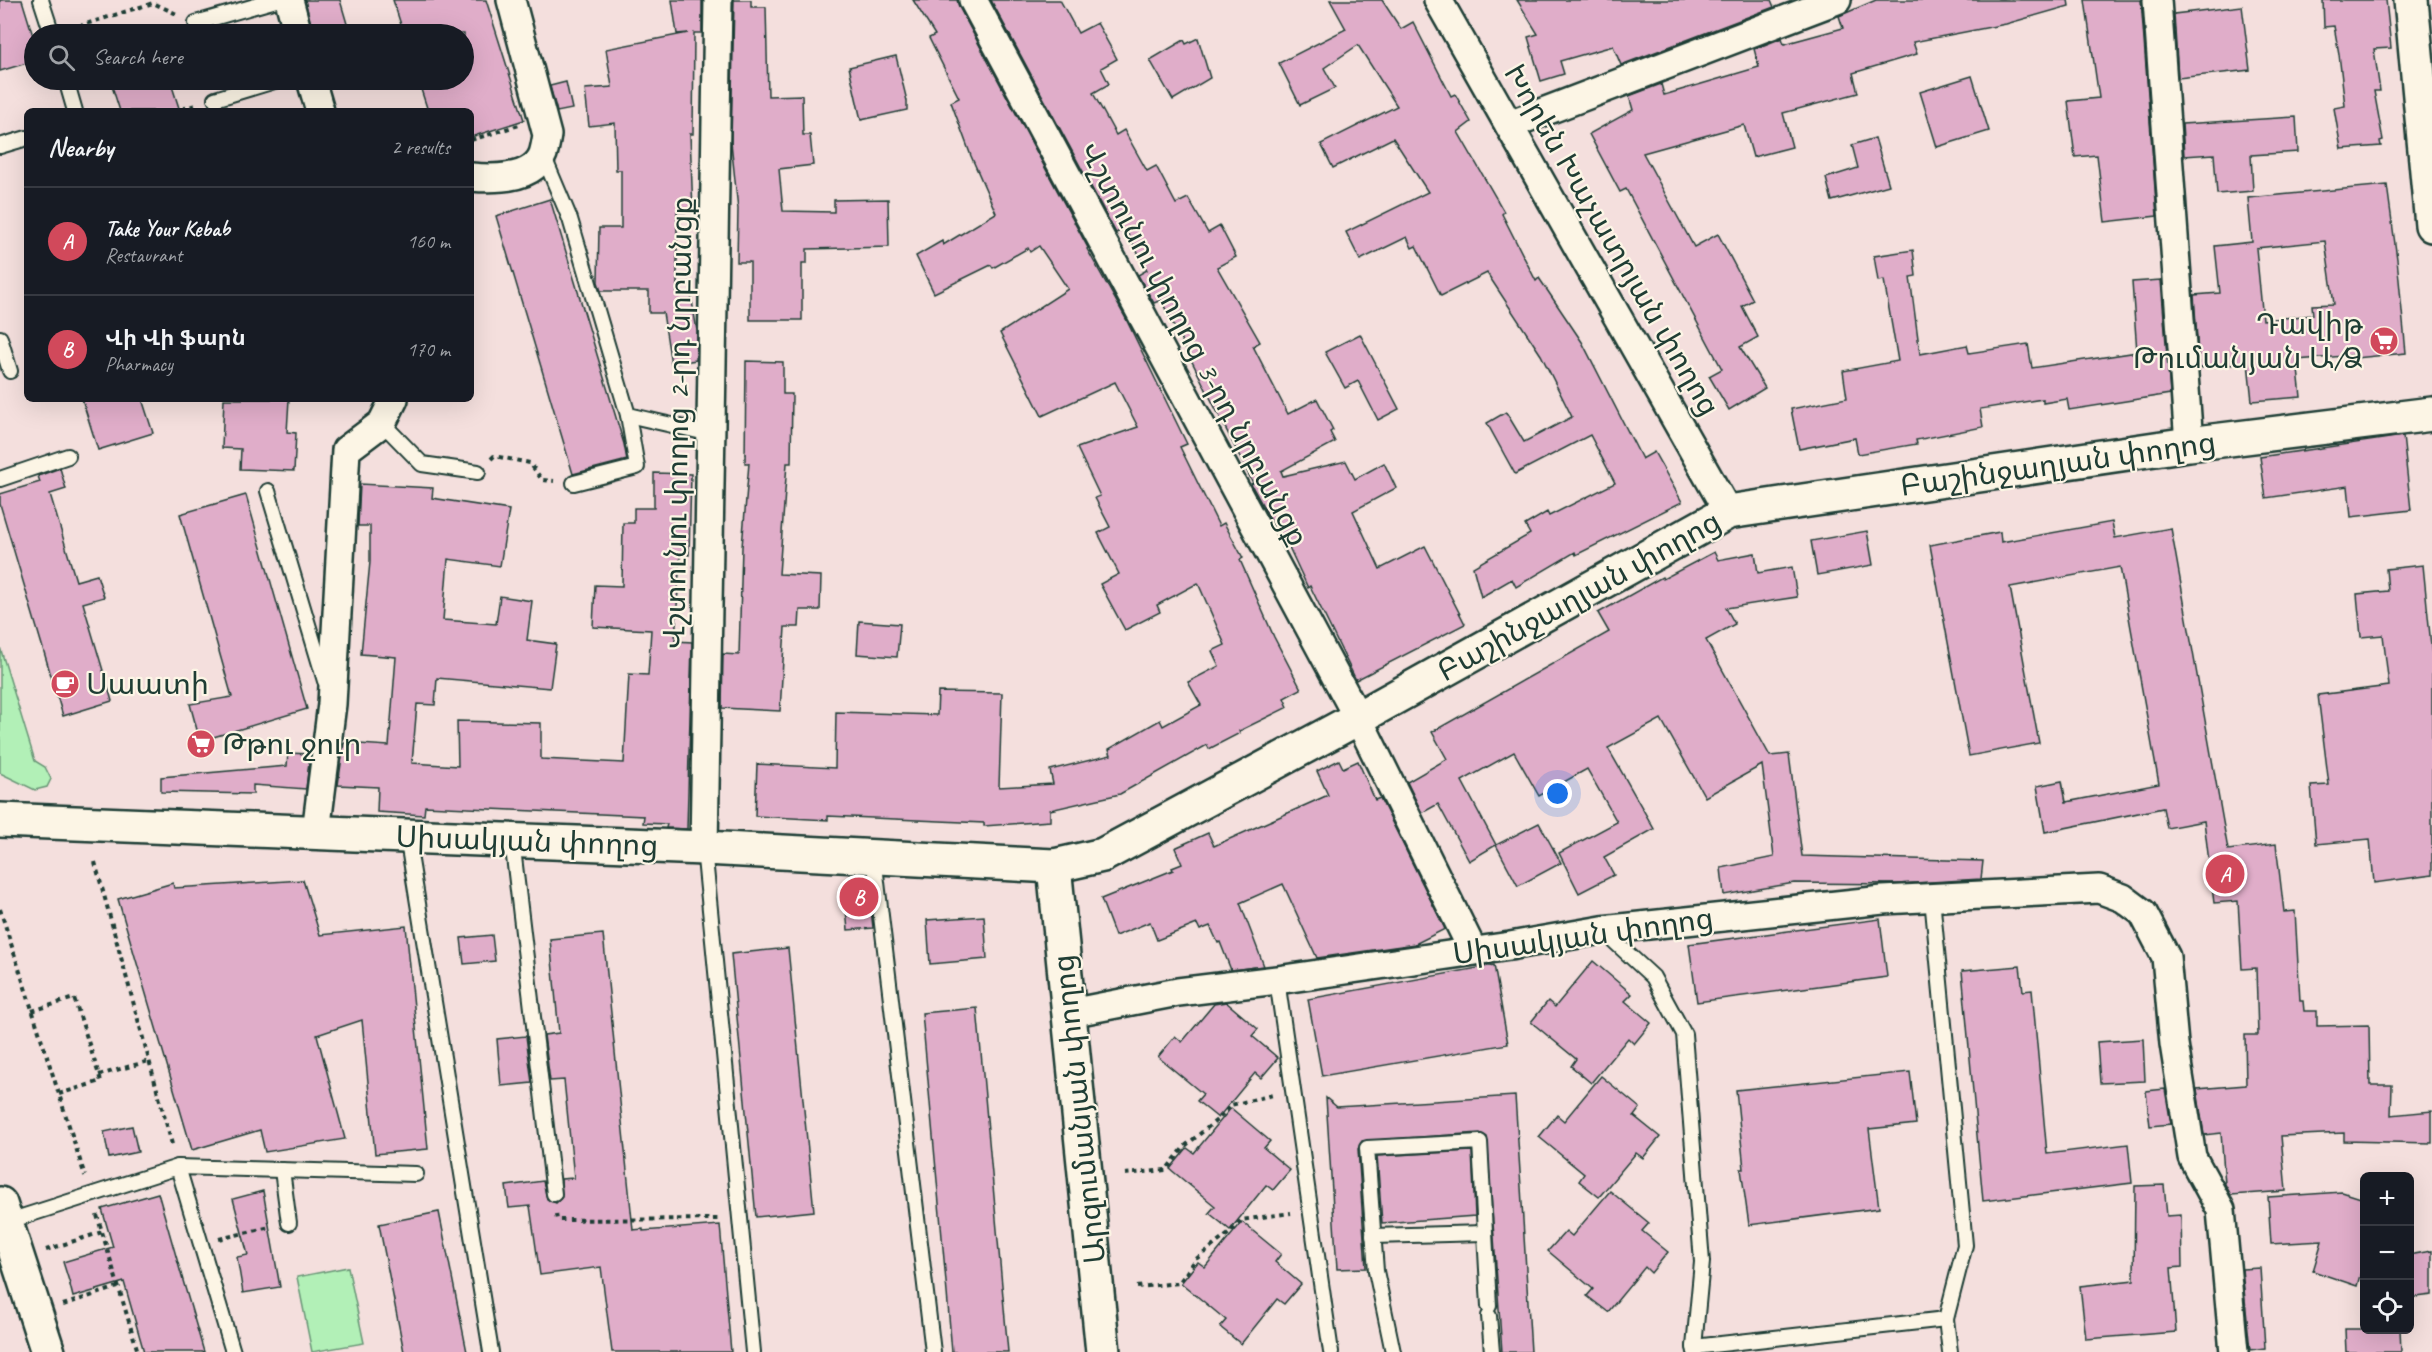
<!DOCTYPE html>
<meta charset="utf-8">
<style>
:root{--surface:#171b24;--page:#20242c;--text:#f1f3f6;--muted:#9ea1a6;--line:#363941;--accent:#d1495b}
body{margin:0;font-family:Caveat,"Noto Sans Armenian",sans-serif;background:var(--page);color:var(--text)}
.controls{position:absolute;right:18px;bottom:18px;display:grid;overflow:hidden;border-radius:9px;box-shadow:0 6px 24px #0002}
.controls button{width:54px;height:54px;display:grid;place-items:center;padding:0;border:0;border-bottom:2px solid var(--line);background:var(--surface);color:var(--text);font:30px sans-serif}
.you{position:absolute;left:1558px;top:794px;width:21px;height:21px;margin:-15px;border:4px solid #fff;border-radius:50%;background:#1a73e8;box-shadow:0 0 0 9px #1a73e833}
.badge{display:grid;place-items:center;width:39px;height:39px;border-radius:50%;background:var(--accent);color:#fff;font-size:20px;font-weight:700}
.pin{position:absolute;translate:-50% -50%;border:3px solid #fff;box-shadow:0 2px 6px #0006}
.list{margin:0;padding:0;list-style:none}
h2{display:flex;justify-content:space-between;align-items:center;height:78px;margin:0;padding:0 24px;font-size:26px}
h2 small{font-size:20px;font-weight:400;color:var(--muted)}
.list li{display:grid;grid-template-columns:39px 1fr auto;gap:18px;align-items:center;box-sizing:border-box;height:108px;padding:0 24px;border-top:2px solid var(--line)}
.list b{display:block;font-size:22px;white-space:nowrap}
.list p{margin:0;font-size:20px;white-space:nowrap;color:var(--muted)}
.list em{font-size:20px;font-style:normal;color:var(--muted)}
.icon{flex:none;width:33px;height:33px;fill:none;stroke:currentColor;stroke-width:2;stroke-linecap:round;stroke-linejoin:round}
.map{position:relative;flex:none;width:2432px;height:1352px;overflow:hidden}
.search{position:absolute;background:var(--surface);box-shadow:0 6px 24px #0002;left:24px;top:24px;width:450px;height:66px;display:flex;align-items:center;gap:15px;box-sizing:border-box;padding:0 21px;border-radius:33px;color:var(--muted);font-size:22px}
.panel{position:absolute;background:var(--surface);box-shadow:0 6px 24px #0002;left:24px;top:108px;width:450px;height:294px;border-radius:9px}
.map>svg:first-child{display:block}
.green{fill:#b2f0b7;stroke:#689676;stroke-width:1.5}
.building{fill:#e0adc9;stroke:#1f3d34;stroke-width:1.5;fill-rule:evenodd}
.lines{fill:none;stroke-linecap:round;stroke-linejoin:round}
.service-casing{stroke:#1f3d34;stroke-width:18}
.minor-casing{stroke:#1f3d34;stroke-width:32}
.tertiary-casing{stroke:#1f3d34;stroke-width:38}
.secondary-casing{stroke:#1f3d34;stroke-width:38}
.primary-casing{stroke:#1f3d34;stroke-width:38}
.path{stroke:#1f3d34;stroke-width:4;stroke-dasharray:4.5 4.5;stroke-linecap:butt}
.service{stroke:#fcf5e5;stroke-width:14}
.minor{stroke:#fcf5e5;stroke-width:27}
.tertiary{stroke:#fcf5e5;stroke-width:33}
.secondary{stroke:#fcf5e5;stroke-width:33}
.primary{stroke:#fcf5e5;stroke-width:33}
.labels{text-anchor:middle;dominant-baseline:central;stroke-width:4.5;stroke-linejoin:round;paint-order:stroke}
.street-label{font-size:30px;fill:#1f3d34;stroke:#fcf5e5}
.poi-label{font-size:30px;fill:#1f3d34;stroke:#fcf5e5;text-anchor:start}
</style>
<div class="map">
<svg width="2432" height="1352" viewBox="0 0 2432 1352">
<rect width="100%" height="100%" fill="#f4dfdd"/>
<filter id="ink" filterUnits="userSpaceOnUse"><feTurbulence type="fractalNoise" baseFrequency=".0167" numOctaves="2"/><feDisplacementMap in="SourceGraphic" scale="12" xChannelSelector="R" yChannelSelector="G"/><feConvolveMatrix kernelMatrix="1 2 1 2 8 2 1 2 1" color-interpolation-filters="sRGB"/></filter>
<g filter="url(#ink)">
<g class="green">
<polygon points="0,647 35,761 45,767 51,779 47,787 35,790 0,773"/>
<polygon points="348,1267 364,1343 312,1352 297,1277"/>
</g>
<g class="building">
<polygon points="0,0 22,0 34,39 34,61 0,71"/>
<polygon points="305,0 340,0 350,34 313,34"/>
<polygon points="393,0 486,0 524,120 471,137 471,111 428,111 418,80 464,80 464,34 404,34"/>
<polygon points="672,0 702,0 702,33 694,33 693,134 690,134 693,212 677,212 677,295 691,295 697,331 696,360 671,364 663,313 649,313 649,291 601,291 598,282 599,228 621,228 621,170 616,170 615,123 589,126 585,89 612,87 606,49 688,33 677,34"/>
<polygon points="734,0 751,0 751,7 766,7 768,96 802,95 803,135 810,135 813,165 779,169 783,211 834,212 834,200 888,199 889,247 807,249 807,263 802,263 802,320 750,320 750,262 737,262 738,209 731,142"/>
<polygon points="913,0 957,0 959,7 1088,248 1087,249 1125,317 1187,444 1180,447 1219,526 1224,523 1243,558 1240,560 1274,637 1301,689 1284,698 1288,707 1239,731 1240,733 1209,749 1207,745 1120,794 1050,810 1050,821 984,826 984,823 828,816 828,820 755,816 757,764 835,768 836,712 937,715 938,692 1002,693 999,787 1053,784 1050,770 1111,755 1109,749 1160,720 1163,726 1201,705 1188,682 1219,666 1212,651 1225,645 1198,583 1157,605 1160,612 1125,630 1100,584 1119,574 1098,533 1110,527 1095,498 1100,496 1077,448 1138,427 1115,382 1042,416 1000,333 1068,289 1039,246 1030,252 1028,248 993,268 991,265 934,293 916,256 942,241 943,245 996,213 971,156 951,102 959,98 929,38 935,35"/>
<polygon points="991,0 1060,0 1078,33 1097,23 1117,59 1101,68 1109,84 1093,93 1116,135 1124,130 1147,171 1156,166 1176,204 1188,198 1208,233 1220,226 1236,257 1217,267 1260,342 1253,346 1288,414 1317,399 1333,430 1330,432 1335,442 1281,471 1283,476 1346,461 1355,479 1384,463 1396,488 1353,511 1380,569 1425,546 1465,624 1356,680 1310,586 1308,588 1288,545 1285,547 1251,484 1253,483 1161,300 1154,303 1138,275 1147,270 1125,229 1116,233"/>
<polygon points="1330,0 1382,0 1401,29 1413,22 1451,96 1455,94 1471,122 1458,132 1504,212 1502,214 1536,281 1539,278 1582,342 1642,459 1654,452 1682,502 1576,555 1575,552 1516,587 1512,579 1481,597 1473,567 1530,534 1525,525 1547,512 1549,516 1615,483 1590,435 1515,474 1487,423 1506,412 1524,442 1572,417 1541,355 1487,273 1441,296 1416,246 1412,248 1407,237 1360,260 1346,232 1428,192 1393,138 1333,168 1321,144 1397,106 1358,45 1324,68 1335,88 1300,105 1279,63 1346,29"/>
<polygon points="1517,0 1771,0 1774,7 1621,65 1613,46 1560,61 1564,74 1541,81 1528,37 1538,34"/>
<polygon points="1876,0 2068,0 2069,6 2006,24 1913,42 1917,54 1853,73 1858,93 1783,113 1792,147 1753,157 1744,125 1643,153 1694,247 1718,234 1753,300 1742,306 1758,337 1740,347 1765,388 1729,410 1709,376 1722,369 1626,189 1620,192 1589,134 1633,110 1629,96 1661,84 1664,95 1759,67 1754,49 1782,38 1784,44 1843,28 1839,16"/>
<polygon points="2085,0 2141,0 2157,216 2105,222 2097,155 2075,157 2068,101 2099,98"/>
<polygon points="2323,0 2386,0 2391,48 2374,49 2380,91 2374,91 2383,140 2380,141 2381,146 2341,149 2334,108 2345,106 2339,54 2334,26 2324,27"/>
<polygon points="2242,6 2250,70 2178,78 2174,14"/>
<polygon points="1198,38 1210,78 1173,100 1150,60 1184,40 1186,44"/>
<polygon points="896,56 907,101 907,110 861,120 849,67"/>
<polygon points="1972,76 1989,131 1937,147 1920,92"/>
<polygon points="110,80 170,80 180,111 120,111"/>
<polygon points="566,82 572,109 557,112 550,86"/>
<polygon points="2296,117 2298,152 2251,155 2253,191 2217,194 2214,154 2184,156 2182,124"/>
<polygon points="1875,138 1889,185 1832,201 1826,178 1858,168 1852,145"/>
<path d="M2387,185l10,74 9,94 -50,5v-3l-59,5 4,37 -49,4 -4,-38 -49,5 -5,-73 26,-2 -5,-47 37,-4 -4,-44zM2325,241l9,63 -22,1 1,10 -50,5 -7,-72z"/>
<polygon points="550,199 624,444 627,460 573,474 496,216"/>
<polygon points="1913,250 1916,276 1910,277 1920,354 1967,345 1969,353 2028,344 2032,368 2137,352 2132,282 2161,280 2170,394 2069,410 2067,399 2043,403 2043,399 1980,409 1983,427 1916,440 1917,444 1858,454 1855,438 1799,449 1791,409 1847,398 1843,371 1898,361 1884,280 1878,281 1874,256"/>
<polygon points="1360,334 1399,409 1378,420 1358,381 1345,388 1325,352"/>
<polygon points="746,361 783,362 783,394 792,394 791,463 787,463 779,574 821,576 820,610 800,610 799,627 785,627 780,711 722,708 723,654 739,655 742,547 749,463 745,463"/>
<polygon points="82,399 142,399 153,433 98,450"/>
<polygon points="224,399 289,399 287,432 296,433 294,471 240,469 241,449 222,448"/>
<polygon points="2403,436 2411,510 2351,517 2348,486 2266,498 2260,457"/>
<polygon points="60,468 66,489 50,494 76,581 97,575 104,597 83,603 112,701 63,716 0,504 0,494 40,482 38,476"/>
<polygon points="654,473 691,474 689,555 680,555 675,641 692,642 687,829 666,828 667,824 643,823 644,816 425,806 424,815 377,812 378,787 338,785 344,743 389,746 396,657 361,654 370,562 370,526 358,526 360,484 433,488 432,498 509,510 500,566 448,559 443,620 496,624 500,596 532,601 527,640 556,644 550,688 437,678 435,705 417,704 412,763 458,766 457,721 541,723 541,759 624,763 629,674 648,675 651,630 593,627 595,585 622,586 623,523 634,523 634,508 654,508"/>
<polygon points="246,495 307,709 200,741 190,704 232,697 180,514"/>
<polygon points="2112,522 2115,538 2171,528 2228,850 2276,844 2284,912 2295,911 2300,1001 2303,1001 2304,1011 2317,1011 2317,1026 2369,1025 2370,1085 2392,1085 2391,1115 2432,1111 2432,1143 2344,1141 2344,1133 2281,1136 2286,1191 2231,1195 2225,1184 2221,1133 2204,1135 2197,1089 2246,1085 2245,1035 2258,1035 2256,968 2242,969 2238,901 2214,903 2204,821 2167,828 2163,808 2045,832 2037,786 2062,781 2066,802 2159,784 2120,567 2010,587 2039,743 1969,756 1930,545 2000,532 2001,542"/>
<polygon points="1867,531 1873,565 1817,575 1811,541"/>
<polygon points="1714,552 1718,560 1755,553 1758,573 1792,567 1797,597 1726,608 1735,624 1706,640 1770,756 1789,754 1802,856 1983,861 1981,879 1897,884 1794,883 1724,895 1721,868 1774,857 1762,765 1705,797 1661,719 1608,748 1654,829 1604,857 1614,875 1579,893 1559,853 1617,822 1587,769 1539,796 1514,752 1462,781 1496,845 1469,861 1438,804 1422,813 1407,782 1447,759 1432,732 1609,632 1598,613 1662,577 1663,579"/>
<polygon points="2423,565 2432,656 2432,875 2374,883 2370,839 2316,844 2311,786 2329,785 2318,695 2389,686 2383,635 2361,637 2357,594 2388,591 2386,569"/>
<polygon points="859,621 900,624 897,657 857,654"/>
<polygon points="288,753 310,754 306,789 253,785 253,794 161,792 161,777 287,766"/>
<polygon points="1339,760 1343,768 1358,761 1375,800 1380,798 1445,929 1415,944 1317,958 1283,884 1240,903 1264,966 1231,970 1220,942 1218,943 1210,926 1200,930 1197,924 1157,940 1150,922 1115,936 1101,899 1173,870 1172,868 1182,864 1175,848 1208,833 1214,846 1328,795 1317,771"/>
<polygon points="1539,823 1561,863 1518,886 1496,845"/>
<polygon points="303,880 320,935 406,926 428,1149 375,1154 362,1020 317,1035 345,1139 265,1152 260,1130 192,1150 118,899 173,883 174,888"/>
<polygon points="844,889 869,890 873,928 848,930"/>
<polygon points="984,916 987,959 930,964 927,920"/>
<polygon points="1880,919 1887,977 1697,1002 1689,944"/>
<polygon points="603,934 633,1230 643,1229 643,1231 720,1225 731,1352 612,1352 601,1267 540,1275 530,1206 509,1208 506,1186 543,1181 547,1199 556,1203 562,1197 561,1179 574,1178 564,1080 550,1081 544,1035 559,1033 550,939"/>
<polygon points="492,935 495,961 464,964 461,938"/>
<polygon points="788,948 814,1211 756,1217 731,954"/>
<polygon points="1593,961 1632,994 1625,1001 1651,1023 1634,1044 1628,1038 1591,1083 1571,1066 1576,1059 1531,1022 1548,1001 1555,1007"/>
<polygon points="1494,965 1508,1044 1322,1076 1308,999"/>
<polygon points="2020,966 2023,991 2032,990 2047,1154 2128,1144 2132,1183 1983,1201 1962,971"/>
<polygon points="1226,1002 1258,1029 1252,1036 1278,1058 1261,1078 1255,1073 1218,1118 1197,1101 1203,1094 1158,1057 1175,1036 1182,1042 1214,1004"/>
<polygon points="977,1008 1008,1352 952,1352 947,1293 922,1013"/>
<polygon points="526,1036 532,1083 501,1086 497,1039"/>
<polygon points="2143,1039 2145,1081 2100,1083 2097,1042"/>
<polygon points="1910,1072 1916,1124 1869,1129 1879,1208 1749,1225 1741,1169 1744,1169 1736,1090"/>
<polygon points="1601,1076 1640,1108 1634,1116 1660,1137 1643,1158 1636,1153 1599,1197 1579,1181 1584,1174 1539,1137 1557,1115 1564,1121"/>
<polygon points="2165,1089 2171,1124 2150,1126 2146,1091"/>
<polygon points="1515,1096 1521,1187 1531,1352 1502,1352 1487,1137 1480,1133 1362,1141 1358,1149 1366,1268 1337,1269 1326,1098 1337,1107"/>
<polygon points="1231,1108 1270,1141 1264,1148 1290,1170 1273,1190 1266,1185 1230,1230 1209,1213 1215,1206 1170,1169 1187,1148 1194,1153"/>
<polygon points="132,1126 138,1152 109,1158 104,1132"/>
<polygon points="1472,1151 1475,1216 1382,1223 1377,1156"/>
<polygon points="2164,1185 2167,1216 2181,1215 2182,1267 2171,1268 2176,1332 2086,1339 2080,1286 2134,1280 2135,1186"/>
<polygon points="263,1191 280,1287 243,1293 237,1257 248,1255 233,1199"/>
<polygon points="1610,1191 1649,1223 1642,1231 1668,1252 1651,1273 1645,1267 1608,1312 1587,1296 1593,1289 1548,1251 1566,1231 1572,1236"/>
<polygon points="2342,1192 2364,1199 2364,1261 2357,1286 2313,1271 2322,1241 2271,1244 2268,1197"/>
<polygon points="158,1193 184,1284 204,1352 144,1352 124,1282 73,1297 69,1281 63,1262 113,1247 102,1209"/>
<polygon points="439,1212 467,1352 404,1352 379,1224"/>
<polygon points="1242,1222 1281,1254 1275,1262 1301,1284 1284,1304 1277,1299 1241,1344 1220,1327 1226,1320 1181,1283 1198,1262 1205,1267"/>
<polygon points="2432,1251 2432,1295 2409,1298 2409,1255"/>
<polygon points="2260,1268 2265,1348 2250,1350 2242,1269"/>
<polygon points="2345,1329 2400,1329 2401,1352 2346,1352"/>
</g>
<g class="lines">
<g class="service-casing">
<g id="service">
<polyline points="41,0 52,34"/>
<polyline points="196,23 276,0"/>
<polyline points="66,80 75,111"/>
<polyline points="215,99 278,80"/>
<polyline points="0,146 27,138"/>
<polyline points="543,155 570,219 628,415 711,434"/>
<polyline points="0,338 10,371"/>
<polyline points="382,423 422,464 478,472"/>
<polyline points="0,479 68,456"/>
<polyline points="574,483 637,467 628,415"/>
<polyline points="268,491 325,681"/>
<polyline points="407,836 491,1352"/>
<polyline points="512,840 554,1194"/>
<polyline points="704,848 753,1352"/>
<polyline points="874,857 933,1352"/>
<polyline points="1932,898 1965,1245 1946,1319 1950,1352"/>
<polyline points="1602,930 1653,977 1684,1034 1702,1262 1694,1347"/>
<polyline points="1277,980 1331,1352"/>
<polyline points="178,1167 416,1174"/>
<polyline points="282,1170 289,1223"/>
<polyline points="6,1222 178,1167 233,1352"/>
<polyline points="1373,1236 1485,1233"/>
<polyline points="1489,1316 1492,1352"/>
<polyline points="1393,1352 1376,1271 1367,1148 1480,1142 1489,1306"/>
<polyline points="1695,1352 1694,1347 1946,1319"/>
</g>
</g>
<g class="minor-casing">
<g id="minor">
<polyline points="289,0 298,34"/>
<polyline points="973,0 1358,718 1473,951"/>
<polyline points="1438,0 1728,512"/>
<polyline points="2157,0 2189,444"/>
<polyline points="311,80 320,111"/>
<polyline points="1509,125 1837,0"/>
<path d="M471,177c23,2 62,3 72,-23 2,-6 3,-13 4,-19l-36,-135"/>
<polyline points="316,832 332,704 346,450 382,423 394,399"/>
<polyline points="704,848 718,0"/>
<polyline points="1070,1013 1178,992 1277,980 1510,946 1602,930 1883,900 2099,889 2123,898 2143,913 2166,957 2174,1044 2192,1157 2221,1210 2234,1352"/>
</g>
</g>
<g class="tertiary-casing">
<polyline id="tertiary" points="2411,0 2432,225"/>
</g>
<g class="secondary-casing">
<g id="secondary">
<polyline points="0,820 704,848 1054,866 1103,855 1358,718 1728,512 2189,444 2432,414"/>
<polyline points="1054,866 1103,1352"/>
</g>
</g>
<g class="primary-casing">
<polyline id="primary" points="0,1204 48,1352"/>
</g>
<g class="path">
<polyline points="70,29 153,3 179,15"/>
<polyline points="186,111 185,108 196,105"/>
<polyline points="471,140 519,125"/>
<polyline points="491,459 494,456 530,463 542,480 554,481"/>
<polyline points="95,862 173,1148"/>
<polyline points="0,909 85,1176"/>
<polyline points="32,1011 74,998 99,1075 101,1081 59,1094"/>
<polyline points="99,1075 149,1061"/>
<polyline points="1125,1174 1166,1170 1185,1146 1218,1119 1231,1105 1273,1095"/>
<polyline points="556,1214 557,1220 721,1219"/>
<polyline points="97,1215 138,1352"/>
<polyline points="219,1239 270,1227"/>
<polyline points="46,1250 102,1232"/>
<polyline points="1137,1287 1179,1283 1196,1259 1231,1232 1241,1220 1291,1213"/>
<polyline points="63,1305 118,1287"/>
</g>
<use href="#service" class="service"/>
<use href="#minor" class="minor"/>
<use href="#tertiary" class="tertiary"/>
<use href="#secondary" class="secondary"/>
<use href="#primary" class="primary"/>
</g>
</g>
<defs>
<g id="supermarket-disc" transform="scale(1.5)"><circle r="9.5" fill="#d1495b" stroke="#fcf5e5"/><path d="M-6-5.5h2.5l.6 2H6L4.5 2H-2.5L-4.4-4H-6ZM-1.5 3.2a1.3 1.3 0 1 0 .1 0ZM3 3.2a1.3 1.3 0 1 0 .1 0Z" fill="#fff"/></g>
<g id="cafe-disc" transform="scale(1.5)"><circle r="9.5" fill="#d1495b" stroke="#fcf5e5"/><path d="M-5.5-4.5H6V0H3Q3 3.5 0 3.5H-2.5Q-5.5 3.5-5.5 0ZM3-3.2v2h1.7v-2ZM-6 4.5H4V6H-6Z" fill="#fff"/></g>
</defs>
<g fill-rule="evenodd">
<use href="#supermarket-disc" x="2384" y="341"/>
<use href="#cafe-disc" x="65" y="684"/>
<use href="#supermarket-disc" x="201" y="744"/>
</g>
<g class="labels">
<g class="street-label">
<text transform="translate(1612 240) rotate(60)">Խորեն Խաչատրյան փողոց</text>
<text transform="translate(1194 344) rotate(62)">Վշտունու փողոց 3-րդ նրբանցք</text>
<text transform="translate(678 423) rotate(-89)">Վշտունու փողոց 2-րդ նրբանցք</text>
<text transform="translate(2058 464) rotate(-8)">Բաշինջաղյան փողոց</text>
<text transform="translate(1579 596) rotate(-29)">Բաշինջաղյան փողոց</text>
<text transform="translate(527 841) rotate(2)">Սիսակյան փողոց</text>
<text transform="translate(1583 936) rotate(-8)">Սիսակյան փողոց</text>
<text transform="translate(1079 1109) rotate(-96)">Արզումանյան փողոց</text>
</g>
<g class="poi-label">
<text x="2363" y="324" text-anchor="end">Դավիթ<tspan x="2363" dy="34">Թումանյան Ա/Ձ</tspan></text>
<text x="86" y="684">Սաատի</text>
<text x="222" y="744">Թթու ջուր</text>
</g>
</g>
</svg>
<div class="controls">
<button>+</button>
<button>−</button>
<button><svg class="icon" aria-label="locate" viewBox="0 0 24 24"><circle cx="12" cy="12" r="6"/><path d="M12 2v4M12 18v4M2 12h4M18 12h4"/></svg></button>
</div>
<div class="you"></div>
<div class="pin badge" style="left:2225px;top:874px">A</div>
<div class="pin badge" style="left:859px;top:897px">B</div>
<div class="search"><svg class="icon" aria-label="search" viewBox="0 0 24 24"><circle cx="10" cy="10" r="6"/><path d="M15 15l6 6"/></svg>Search here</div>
<section class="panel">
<h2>Nearby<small>2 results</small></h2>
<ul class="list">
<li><span class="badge">A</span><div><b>Take Your Kebab</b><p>Restaurant</p></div><em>160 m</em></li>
<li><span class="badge">B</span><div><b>Վի Վի ֆարն</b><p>Pharmacy</p></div><em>170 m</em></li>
</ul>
</section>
</div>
